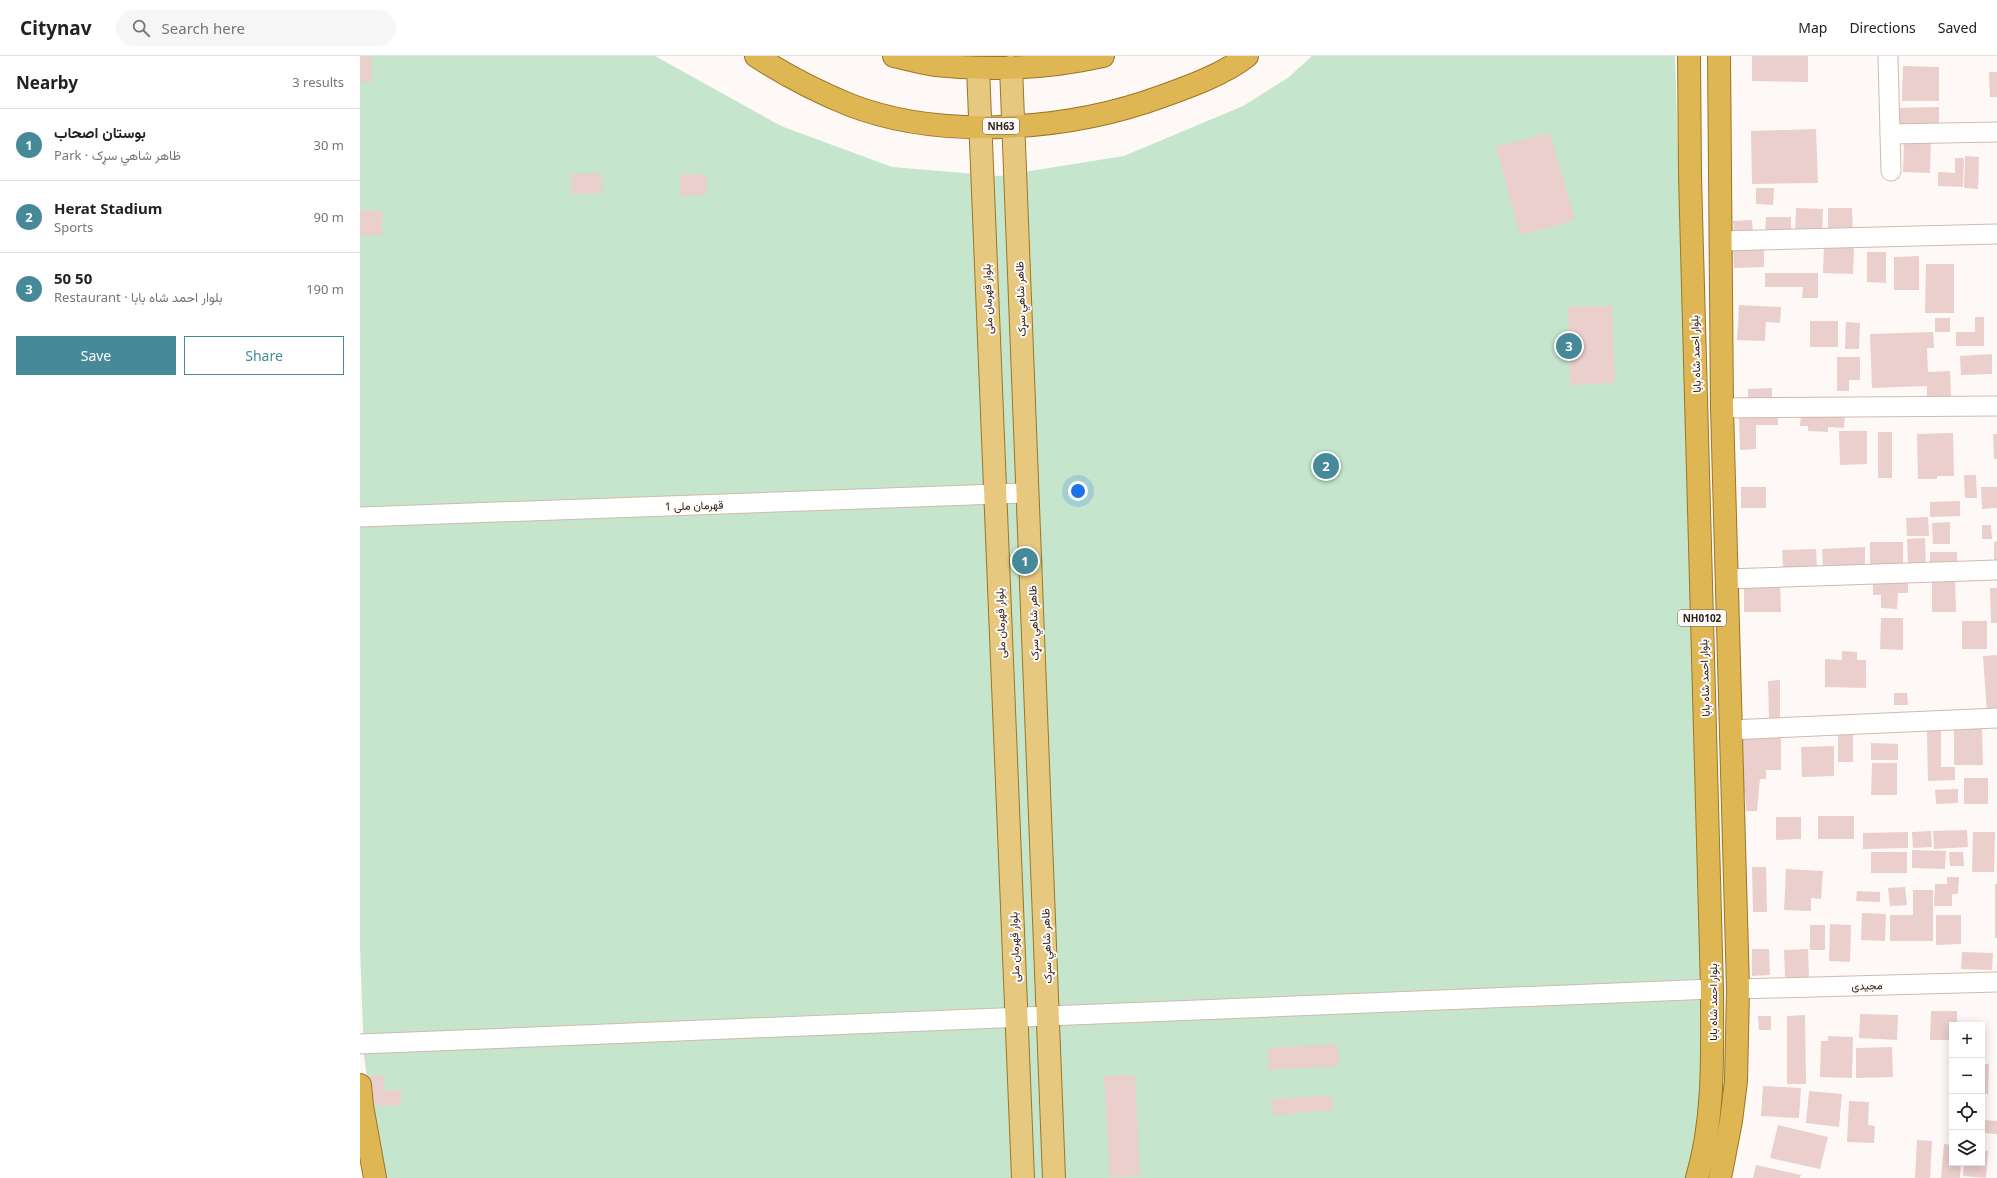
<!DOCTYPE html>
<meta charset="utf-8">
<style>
:root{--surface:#fff;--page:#f6f6f6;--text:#222;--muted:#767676;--line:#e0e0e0;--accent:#468999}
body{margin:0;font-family:"Noto Sans",Vazirmatn,sans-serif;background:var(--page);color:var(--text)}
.controls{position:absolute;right:12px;bottom:12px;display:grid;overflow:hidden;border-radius:0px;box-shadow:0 2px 10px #0003}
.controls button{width:36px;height:36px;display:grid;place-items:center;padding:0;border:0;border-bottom:1px solid var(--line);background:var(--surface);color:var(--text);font:20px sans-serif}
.you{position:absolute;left:718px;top:435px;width:14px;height:14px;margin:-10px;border:3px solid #fff;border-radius:50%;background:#1a73e8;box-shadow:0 0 0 6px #1a73e833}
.badge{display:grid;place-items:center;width:26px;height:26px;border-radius:50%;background:var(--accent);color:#fff;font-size:13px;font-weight:700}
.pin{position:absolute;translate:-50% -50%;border:2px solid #fff;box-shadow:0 1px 4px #0006}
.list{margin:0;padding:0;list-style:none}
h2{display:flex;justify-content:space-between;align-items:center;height:52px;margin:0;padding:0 16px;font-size:17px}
h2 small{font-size:13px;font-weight:400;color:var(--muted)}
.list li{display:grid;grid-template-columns:26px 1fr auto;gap:12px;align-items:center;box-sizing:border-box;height:72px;padding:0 16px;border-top:1px solid var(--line)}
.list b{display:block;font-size:15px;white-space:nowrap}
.list p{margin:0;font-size:13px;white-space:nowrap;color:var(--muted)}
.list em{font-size:13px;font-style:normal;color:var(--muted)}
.actions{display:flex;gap:8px;padding:12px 16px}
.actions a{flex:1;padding:9px 0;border:1px solid var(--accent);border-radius:0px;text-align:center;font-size:14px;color:var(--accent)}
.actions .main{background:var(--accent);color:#fff}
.icon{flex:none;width:22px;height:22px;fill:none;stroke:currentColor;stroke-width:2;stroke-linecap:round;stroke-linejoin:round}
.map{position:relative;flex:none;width:1637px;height:1122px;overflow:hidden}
header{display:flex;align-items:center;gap:24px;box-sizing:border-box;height:56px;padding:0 20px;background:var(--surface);border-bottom:1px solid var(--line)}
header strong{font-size:19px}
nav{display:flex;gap:22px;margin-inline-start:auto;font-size:14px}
.search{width:280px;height:36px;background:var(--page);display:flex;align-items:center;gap:10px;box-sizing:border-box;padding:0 14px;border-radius:22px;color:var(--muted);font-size:15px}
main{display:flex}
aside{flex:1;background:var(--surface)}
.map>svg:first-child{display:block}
.green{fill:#c6e5cd}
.building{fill:#ebcfcc}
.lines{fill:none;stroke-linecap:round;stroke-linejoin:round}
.minor-casing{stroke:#d1baad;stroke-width:21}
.primary-casing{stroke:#9b7626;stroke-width:24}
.trunk-casing{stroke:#9b7626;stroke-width:24}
.minor{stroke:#fff;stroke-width:19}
.primary{stroke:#e7c87f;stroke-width:22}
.trunk{stroke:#dfb654;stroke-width:22}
.labels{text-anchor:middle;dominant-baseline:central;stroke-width:4;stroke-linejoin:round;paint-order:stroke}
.shield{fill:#fef9f6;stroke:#6b6360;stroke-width:1}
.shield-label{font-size:10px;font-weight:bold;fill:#2c231f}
.street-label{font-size:11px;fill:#2c231f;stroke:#fef9f6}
</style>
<header>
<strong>Citynav</strong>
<div class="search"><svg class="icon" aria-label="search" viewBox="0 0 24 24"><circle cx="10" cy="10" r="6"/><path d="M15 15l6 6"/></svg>Search here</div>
<nav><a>Map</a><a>Directions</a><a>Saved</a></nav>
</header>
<main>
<aside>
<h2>Nearby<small>3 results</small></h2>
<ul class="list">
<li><span class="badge">1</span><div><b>بوستان اصحاب</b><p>Park · ظاهر شاهي سړک</p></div><em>30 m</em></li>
<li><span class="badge">2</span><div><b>Herat Stadium</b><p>Sports</p></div><em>90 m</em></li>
<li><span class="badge">3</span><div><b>50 50</b><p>Restaurant · بلوار احمد شاه بابا</p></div><em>190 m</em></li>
</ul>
<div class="actions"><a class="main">Save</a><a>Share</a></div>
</aside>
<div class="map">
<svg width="1637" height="1122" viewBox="0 0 1637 1122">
<rect width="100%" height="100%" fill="#fef9f6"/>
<polygon class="green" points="0,0 295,0 421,70 532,111 639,120 764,100 883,50 929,21 952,0 1315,0 1345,966 1345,1033 1331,1122 25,1122 18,1100 4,1000 0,891"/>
<g class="building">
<polygon points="1392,0 1448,0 1448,26 1392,25"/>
<polygon points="0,1 11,1 12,26 0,26"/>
<polygon points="1543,10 1579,11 1579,45 1542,45"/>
<polygon points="1629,16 1637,16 1637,41 1630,41"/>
<polygon points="1579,51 1579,73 1534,74 1533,52"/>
<polygon points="1456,73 1458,127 1392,128 1391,75"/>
<polygon points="1190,77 1215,164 1160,179 1136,91"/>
<polygon points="1544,82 1571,82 1570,117 1543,116"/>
<polygon points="1605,100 1619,101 1618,133 1604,132"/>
<polygon points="1595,102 1604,102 1603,131 1578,130 1578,116 1595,117"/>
<polygon points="241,117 242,137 212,138 211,118"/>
<polygon points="346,118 347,138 321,140 320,119"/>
<polygon points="1396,132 1414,132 1413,149 1396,148"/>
<polygon points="1436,152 1463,153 1462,178 1435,178"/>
<polygon points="1468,152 1492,152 1493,178 1468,179"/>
<polygon points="0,154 22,155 22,179 0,179"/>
<polygon points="1406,161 1431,161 1431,180 1405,179"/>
<polygon points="1392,164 1393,178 1374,179 1373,165"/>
<polygon points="1464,189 1494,190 1493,218 1463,217"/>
<polygon points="1404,190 1404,211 1374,212 1373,191"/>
<polygon points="1507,196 1526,196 1526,227 1507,226"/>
<polygon points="1559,200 1559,234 1534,234 1534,201"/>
<polygon points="1566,208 1594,208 1594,257 1565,257"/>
<polygon points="1405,217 1458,217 1458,242 1442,242 1443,231 1405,231"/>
<polygon points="1379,249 1421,251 1420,267 1406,266 1405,285 1377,284"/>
<polygon points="1252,250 1255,327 1210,329 1208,251"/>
<polygon points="1615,261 1624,261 1624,290 1596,290 1596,276 1615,276"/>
<rect x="1575" y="262" width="15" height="14"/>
<rect x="1450" y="265" width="28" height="26"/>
<polygon points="1486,266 1500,267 1499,293 1485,293"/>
<polygon points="1573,276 1574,292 1567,292 1568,316 1590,315 1591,342 1567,342 1567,330 1512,332 1510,278"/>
<polygon points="1632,298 1632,318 1601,319 1600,300"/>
<polygon points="1477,301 1500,301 1500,324 1489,324 1489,335 1477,335"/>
<polygon points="1412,332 1412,348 1388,348 1388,333"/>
<polygon points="1441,356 1485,358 1484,372 1468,371 1468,376 1448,375 1448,370 1440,370"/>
<polygon points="1418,357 1418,369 1396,369 1396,393 1380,394 1379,358"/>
<polygon points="1479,375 1507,375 1507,408 1480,409"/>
<rect x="1518" y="376" width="14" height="46"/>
<polygon points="1593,377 1594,420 1577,420 1577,423 1558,423 1557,378"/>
<polygon points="1633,378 1637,378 1637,403 1634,403"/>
<polygon points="1604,419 1616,419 1617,442 1605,442"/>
<rect x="1381" y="431" width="25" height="21"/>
<polygon points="1621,431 1637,431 1637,452 1622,453"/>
<polygon points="1600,445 1600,460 1570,461 1570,446"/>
<polygon points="1568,461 1569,480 1547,480 1546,462"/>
<polygon points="1590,466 1590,488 1573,488 1572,467"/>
<polygon points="1622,469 1631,469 1632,483 1622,483"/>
<polygon points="1565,482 1566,508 1548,508 1547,483"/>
<polygon points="1637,485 1637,505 1634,505 1634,486"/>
<rect x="1510" y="486" width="33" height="26"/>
<polygon points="1505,491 1505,512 1463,513 1462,493"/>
<polygon points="1456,493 1457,511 1423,512 1422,494"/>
<rect x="1570" y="496" width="27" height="13"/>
<polygon points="1572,521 1595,521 1596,556 1572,556"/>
<polygon points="1513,523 1548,523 1548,537 1538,537 1537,553 1521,552 1521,539 1513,539"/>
<polygon points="1420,526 1421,556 1384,556 1384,527"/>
<polygon points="1630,532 1637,532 1637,567 1631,567"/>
<polygon points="1521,562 1543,562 1543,594 1520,593"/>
<rect x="1602" y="565" width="25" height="28"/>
<polygon points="1482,595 1497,596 1497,604 1506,604 1506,632 1465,631 1465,603 1482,604"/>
<polygon points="1637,599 1637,656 1627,657 1623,600"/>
<polygon points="1420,624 1420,663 1409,663 1408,625"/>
<polygon points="1534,637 1547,637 1548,649 1534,649"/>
<polygon points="1594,673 1622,673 1623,709 1594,709"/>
<polygon points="1567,674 1581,674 1581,711 1595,711 1595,724 1568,725"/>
<rect x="1478" y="676" width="15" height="30"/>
<polygon points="1383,680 1421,680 1421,714 1406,714 1406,723 1400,723 1397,755 1386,755 1385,737 1384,737"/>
<polygon points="1511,687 1538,688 1538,704 1511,704"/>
<polygon points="1474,690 1474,720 1442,721 1441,691"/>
<polygon points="1512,707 1537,707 1537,739 1511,739"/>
<rect x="1604" y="722" width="24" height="26"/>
<polygon points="1598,733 1598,747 1576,748 1575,734"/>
<rect x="1458" y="760" width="36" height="23"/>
<polygon points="1416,761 1441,761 1441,783 1416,784"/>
<polygon points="1607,774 1608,791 1574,793 1573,775"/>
<polygon points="1571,775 1572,791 1553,792 1552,776"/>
<polygon points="1548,776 1548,792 1503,793 1503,777"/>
<polygon points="1613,776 1635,776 1634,816 1612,816"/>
<polygon points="1552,794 1586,795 1585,813 1552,812"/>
<rect x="1511" y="796" width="36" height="21"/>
<polygon points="1589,796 1603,796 1604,810 1590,810"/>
<polygon points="1392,811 1406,811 1407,856 1393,856"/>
<polygon points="1426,813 1463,815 1461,843 1451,842 1451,855 1424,854"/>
<polygon points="1587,821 1599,821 1598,838 1592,838 1592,850 1574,850 1575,828 1587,828"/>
<rect x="1635" y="828" width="2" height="54"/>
<polygon points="1545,831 1547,849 1530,850 1528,832"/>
<polygon points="1553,834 1573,834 1573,885 1530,885 1530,859 1553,859"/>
<polygon points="1497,835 1520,836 1520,846 1496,845"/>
<polygon points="1502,857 1526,858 1525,885 1501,884"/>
<polygon points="1576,859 1601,859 1601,888 1576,889"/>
<polygon points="1470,868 1491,869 1490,906 1469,905"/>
<rect x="1450" y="869" width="15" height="25"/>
<polygon points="1392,893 1409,893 1410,919 1392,920"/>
<polygon points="1448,893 1449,921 1425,921 1424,894"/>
<polygon points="1602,896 1633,897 1632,914 1601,913"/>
<polygon points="1571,955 1597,955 1597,969 1592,969 1592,984 1570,984"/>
<polygon points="1500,958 1538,959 1537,984 1499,982"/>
<polygon points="1445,959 1446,1028 1427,1028 1427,960"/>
<polygon points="1398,960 1411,960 1411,974 1399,974"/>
<polygon points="1468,980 1493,981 1492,1022 1460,1021 1461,985 1468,985"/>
<polygon points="977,988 979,1010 909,1014 908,992"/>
<polygon points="1532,991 1533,1021 1496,1022 1496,992"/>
<polygon points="1622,1008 1629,1008 1628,1038 1622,1037"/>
<polygon points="24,1019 25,1035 41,1034 41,1049 13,1050 11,1020"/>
<polygon points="775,1019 780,1120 750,1121 744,1020"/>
<polygon points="1403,1030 1441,1032 1439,1062 1401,1060"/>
<polygon points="1449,1035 1482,1038 1479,1071 1446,1067"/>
<polygon points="971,1039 973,1054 913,1059 911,1043"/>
<polygon points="1489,1045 1509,1046 1508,1069 1515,1070 1514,1087 1487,1086"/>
<polygon points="1625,1064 1637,1065 1637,1078 1625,1077"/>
<polygon points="1418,1069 1468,1081 1460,1113 1410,1102"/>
<polygon points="1557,1084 1572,1085 1570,1122 1555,1122"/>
<polygon points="1584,1088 1592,1089 1592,1107 1601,1107 1600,1122 1581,1122"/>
<polygon points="1622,1095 1628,1095 1626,1122 1603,1120 1604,1107 1622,1107"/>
<polygon points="1396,1109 1441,1119 1440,1122 1393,1122"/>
</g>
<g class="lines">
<g class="minor-casing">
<g id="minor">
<polyline points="1528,0 1531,115"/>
<polyline points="1530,78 1637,76"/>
<polyline points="1361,185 1637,178"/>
<polyline points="1362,352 1637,350"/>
<polyline points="0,461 668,437"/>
<polyline points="1366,523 1637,514"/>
<polyline points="1370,674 1637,662"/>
<polyline points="1378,933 1637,926"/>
<polyline points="0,988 1352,933"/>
</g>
</g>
<g class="primary-casing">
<g id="primary">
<polyline points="651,11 694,1122"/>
<polyline points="618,12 663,1122"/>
</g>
</g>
<g class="trunk-casing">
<g id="trunk">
<path d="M396,0c29,19 62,36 94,49 93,36 221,25 313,-9 28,-10 61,-22 84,-40"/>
<path d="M534,0c14,3 28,7 42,9 55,6 113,3 167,-9"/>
<path d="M1329,0l1,120 22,813c0,63 3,128 -15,189"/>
<polyline points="1359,0 1362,352 1378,933 1376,1025 1371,1065 1360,1122"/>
<polyline points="0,1029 2,1050 15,1122"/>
</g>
</g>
<use href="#minor" class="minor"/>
<use href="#primary" class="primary"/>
<use href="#trunk" class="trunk"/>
</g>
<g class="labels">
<g class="shield">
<rect x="623" y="62" width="36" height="16" rx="3"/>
<rect x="1318" y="554" width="48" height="16" rx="3"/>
</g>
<g class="shield-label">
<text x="641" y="70">NH63</text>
<text x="1342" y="562">NH0102</text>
</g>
<g class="street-label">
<text transform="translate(627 243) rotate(-92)">بلوار قهرمان ملی</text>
<text transform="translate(660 243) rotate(-92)">ظاهر شاهي سړک</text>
<text transform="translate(1335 298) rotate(-92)">بلوار احمد شاه بابا</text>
<text transform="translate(334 449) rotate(-2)">قهرمان ملی 1</text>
<text transform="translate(640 567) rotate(-92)">بلوار قهرمان ملی</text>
<text transform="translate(673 567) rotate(-92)">ظاهر شاهي سړک</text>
<text transform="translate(1344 622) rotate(-92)">بلوار احمد شاه بابا</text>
<text transform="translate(686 890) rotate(-92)">ظاهر شاهي سړک</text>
<text transform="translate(654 891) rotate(-92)">بلوار قهرمان ملی</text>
<text transform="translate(1507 929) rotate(-1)">مجیدی</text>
<text transform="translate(1352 946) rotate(-90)">بلوار احمد شاه بابا</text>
</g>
</g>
</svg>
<div class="controls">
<button>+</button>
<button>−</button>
<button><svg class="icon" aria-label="locate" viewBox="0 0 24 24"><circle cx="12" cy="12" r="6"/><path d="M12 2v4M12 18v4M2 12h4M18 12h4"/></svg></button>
<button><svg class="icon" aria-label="layers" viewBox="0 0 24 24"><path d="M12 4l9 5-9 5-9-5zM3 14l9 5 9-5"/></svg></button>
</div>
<div class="you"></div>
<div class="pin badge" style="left:665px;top:505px">1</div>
<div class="pin badge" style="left:966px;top:410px">2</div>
<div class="pin badge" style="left:1209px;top:290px">3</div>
</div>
</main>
